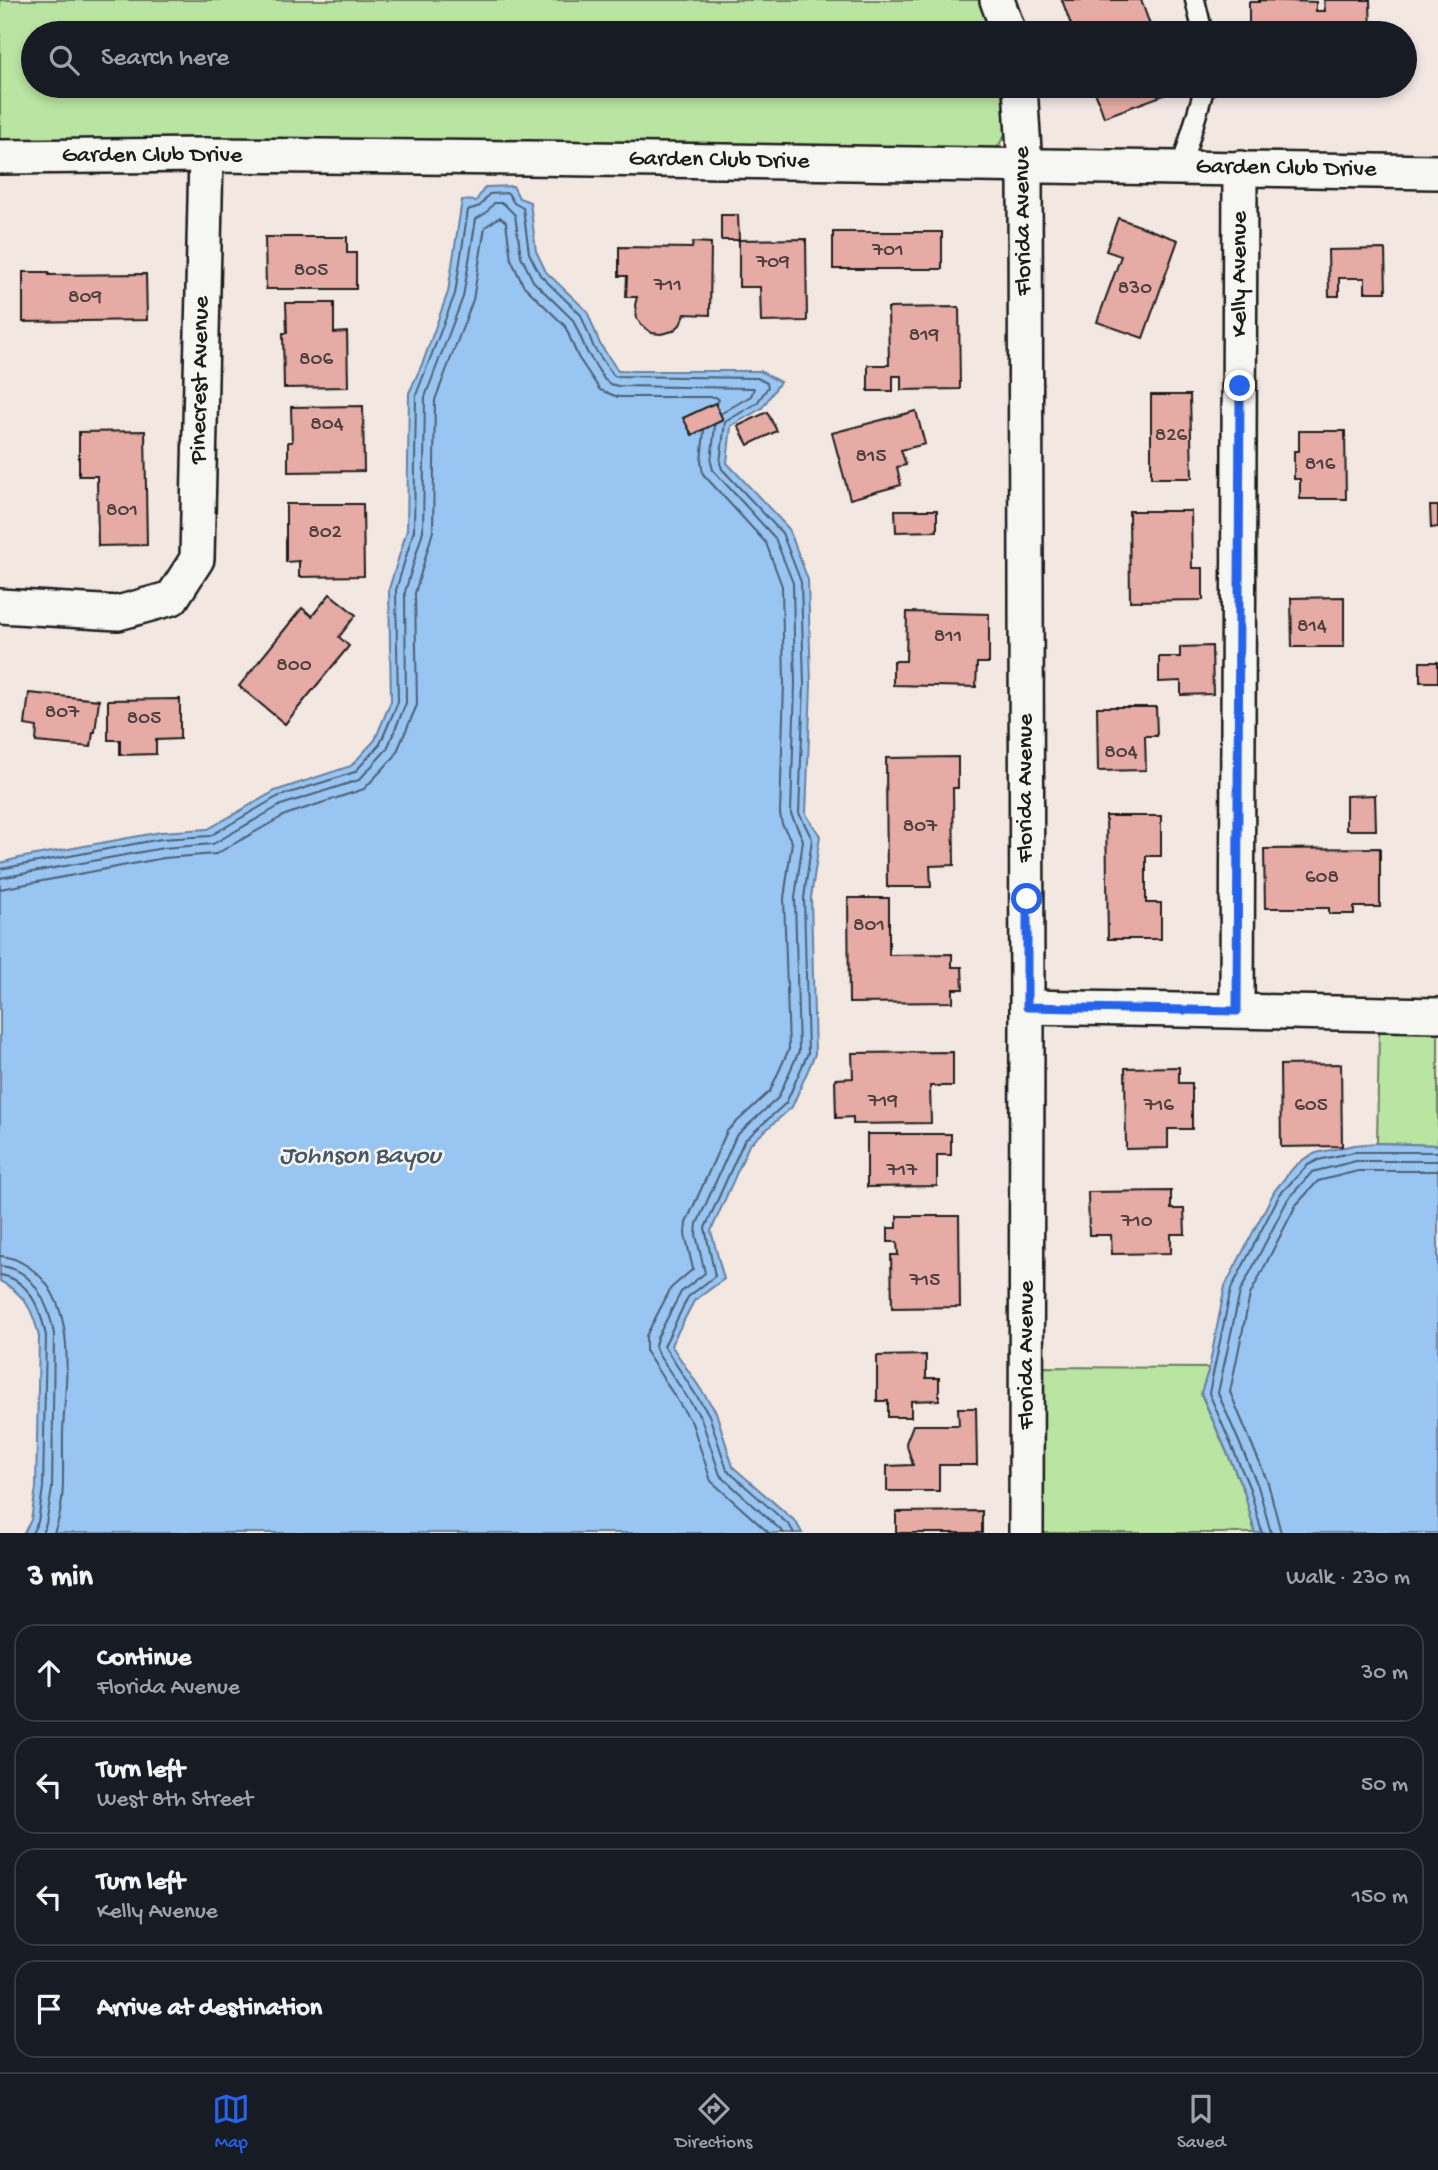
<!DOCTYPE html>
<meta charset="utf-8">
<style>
:root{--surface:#171b24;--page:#20242c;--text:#f1f3f6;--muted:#9ea1a6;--line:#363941;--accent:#2563eb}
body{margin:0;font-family:"Gochi Hand",sans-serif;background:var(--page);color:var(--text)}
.stop{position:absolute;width:21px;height:21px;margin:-16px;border:5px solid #2563eb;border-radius:50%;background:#fff}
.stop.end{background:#2563eb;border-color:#fff;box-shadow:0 2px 7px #0008}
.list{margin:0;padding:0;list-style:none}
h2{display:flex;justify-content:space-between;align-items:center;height:91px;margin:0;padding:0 28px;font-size:30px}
h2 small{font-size:23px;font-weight:400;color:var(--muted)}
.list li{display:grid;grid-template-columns:46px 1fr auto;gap:21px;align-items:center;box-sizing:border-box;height:98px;margin:0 14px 14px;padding:0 14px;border:2px solid var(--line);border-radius:21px}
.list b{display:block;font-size:26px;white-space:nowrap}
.list p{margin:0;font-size:23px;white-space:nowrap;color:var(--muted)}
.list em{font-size:23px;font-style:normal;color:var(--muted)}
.icon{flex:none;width:38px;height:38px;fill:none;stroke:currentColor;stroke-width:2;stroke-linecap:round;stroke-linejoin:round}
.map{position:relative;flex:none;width:1438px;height:1533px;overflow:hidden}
.search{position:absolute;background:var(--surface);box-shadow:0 4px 10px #0003;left:21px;right:21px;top:21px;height:77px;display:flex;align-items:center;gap:18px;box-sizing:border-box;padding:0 24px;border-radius:38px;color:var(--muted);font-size:26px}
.sheet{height:539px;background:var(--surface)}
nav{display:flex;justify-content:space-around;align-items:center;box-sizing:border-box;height:98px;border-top:2px solid var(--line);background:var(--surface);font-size:19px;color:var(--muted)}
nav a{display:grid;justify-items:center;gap:4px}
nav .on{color:var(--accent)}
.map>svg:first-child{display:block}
.green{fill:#b9e4a1;stroke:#6a805e;stroke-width:2}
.water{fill:#99c5f3;stroke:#67819d;stroke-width:2}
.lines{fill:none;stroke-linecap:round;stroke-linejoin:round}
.shore{stroke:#4e6072;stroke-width:2}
.building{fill:#e6aba4;stroke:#1c1c1c;stroke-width:2}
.lane-casing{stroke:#1c1c1c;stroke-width:23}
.street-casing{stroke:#1c1c1c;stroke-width:38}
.lane{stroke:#f6f6f2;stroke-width:18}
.street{stroke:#f6f6f2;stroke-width:33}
.route{stroke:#2563eb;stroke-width:9}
.labels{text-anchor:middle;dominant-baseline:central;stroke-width:5;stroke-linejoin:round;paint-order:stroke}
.number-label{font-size:21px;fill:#4e403e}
.street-label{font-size:24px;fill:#1c1c1c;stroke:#f6f6f2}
.water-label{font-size:26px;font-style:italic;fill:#485767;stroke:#f6f6f2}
</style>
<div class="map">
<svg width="1438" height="1533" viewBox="0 0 1438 1533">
<rect width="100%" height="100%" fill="#f3e7e2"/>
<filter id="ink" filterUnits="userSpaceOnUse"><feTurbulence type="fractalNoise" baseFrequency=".0143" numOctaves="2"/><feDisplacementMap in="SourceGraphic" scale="14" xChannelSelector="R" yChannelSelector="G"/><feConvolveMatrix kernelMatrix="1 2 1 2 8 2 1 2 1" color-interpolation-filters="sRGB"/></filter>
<g filter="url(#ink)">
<g class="green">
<polygon points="0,0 979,0 990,33 33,33 33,86 1001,86 1007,131 996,150 0,146"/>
<polygon points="1379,1032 1438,1032 1438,1145 1377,1143"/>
<polygon points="1041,1367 1209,1368 1201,1394 1244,1491 1255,1533 1041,1533"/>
</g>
<g class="water">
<path d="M513,186l6,12 11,4 6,49 10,21 41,39 13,33 18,27h142l20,11 -18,26 -31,18 -4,37 62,66 19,51 3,104 -5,130 14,22 -9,62 4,156 -23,53 -43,38 -38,86 13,48 -30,22 -23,44 45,67 17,55 63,55 6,11h-778l7,-13 5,-32 3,-151c-6,-27 -14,-43 -39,-56v-418l19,-5 142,-26 47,-3 67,-38 76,-25 24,-26 16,-39 -2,-112 18,-59 2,-137 14,-31 25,-70 14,-92 14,1 9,-14z"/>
<polygon points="1377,1143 1438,1145 1438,1533 1255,1533 1244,1491 1201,1393 1209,1368 1225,1286 1275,1190 1294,1167 1304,1159 1316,1153 1354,1145"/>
</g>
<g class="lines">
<g class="shore">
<polyline points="715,426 711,462 713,470 775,538 793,583 795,684 791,814 803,840 795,898 799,1051 778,1098 736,1136 697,1224 696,1235 705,1273 681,1292 657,1338 655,1346 658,1354 701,1418 720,1475 784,1533"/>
<polyline points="704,431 701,461 703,474 766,543 782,586 784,684 780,814 782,824 792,842 784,898 789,1049 770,1091 727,1131 686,1223 685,1234 693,1269 671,1288 646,1336 646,1352 692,1423 711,1481 769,1533"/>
<polyline points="0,869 161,839 210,836 277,797 355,772 380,744 398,702 396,590 414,530 416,395 455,294 468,210 480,206 489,194 508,193 514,203 523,208 529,253 540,275 581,315 594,348 614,376 757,378 767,383 768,387 757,403 725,422 720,463 722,469 782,533 801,582 804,684 799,813 812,839 804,898 808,1053 786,1103 744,1141 705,1228 715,1276 688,1297 664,1346 709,1415 727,1470 790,1526 794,1533"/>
<polyline points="0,878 163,848 213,844 281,805 359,780 387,749 406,703 405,592 423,531 425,397 463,297 476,219 486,213 494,203 503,203 515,215 521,256 533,281 573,320 587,352 604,379 610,384 618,386 754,388 751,396 722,413"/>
<polyline points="0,889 164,858 216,854 285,815 364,789 395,756 417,705 415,593 433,531 435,400 473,300 485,227 500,217 506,222 511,259 523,285 565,326 578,357 600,390 618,397 716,397 719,400 717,403"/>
<path d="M0,1256c11,0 20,5 29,11 51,36 36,112 34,165 -1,33 4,70 -9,101"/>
<path d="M0,1266c34,2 49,40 54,68l-2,155 -6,35 -4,9"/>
<path d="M0,1275c30,4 41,36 46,61l-3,152 -5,34 -6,11"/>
<polyline points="1262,1533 1250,1489 1209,1393 1231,1289 1280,1194 1308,1165 1318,1160 1355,1152 1438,1152"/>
<polyline points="1271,1533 1258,1486 1218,1393 1240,1292 1288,1199 1312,1172 1356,1161 1438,1161"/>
<polyline points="1281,1533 1268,1483 1230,1392 1250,1295 1296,1205 1318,1181 1358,1171 1438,1171"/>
</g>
</g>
<g class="building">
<polygon points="1062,0 1141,0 1153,33 1074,33"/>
<polygon points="1259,0 1316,2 1316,11 1325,11 1324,0 1370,0 1371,33 1249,33 1249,2 1259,2"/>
<polygon points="1093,86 1173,86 1175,91 1104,117"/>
<polygon points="721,215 738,215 739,240 721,240"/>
<polygon points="1118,218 1178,240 1143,338 1097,322 1121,256 1106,251"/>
<rect x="833" y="232" width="109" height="37"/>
<polygon points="265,237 347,237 347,253 356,253 356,289 266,289"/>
<polygon points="806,239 807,321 761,322 760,287 739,287 739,240"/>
<polygon points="693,242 711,243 710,315 685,314 680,325 673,331 661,334 652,333 641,325 637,318 635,305 637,297 626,297 627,276 619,276 619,247 692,248"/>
<polygon points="1385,249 1386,292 1365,292 1365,278 1339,278 1339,296 1329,296 1328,250"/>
<polygon points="23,272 49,272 49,275 146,274 147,320 23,322"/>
<polygon points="286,303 334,303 334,333 347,332 348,387 284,388 283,333 287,333"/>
<polygon points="959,307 960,389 901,390 901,376 893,376 893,391 868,391 868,365 889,365 888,308"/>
<polygon points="1151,395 1190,395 1192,478 1151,478"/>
<polygon points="715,403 723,420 692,435 683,418"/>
<polygon points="363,406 364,471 288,472 288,442 292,442 291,407"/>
<polygon points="916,411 925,444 901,450 906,465 897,467 901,485 850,499 832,433"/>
<polygon points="767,412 777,431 748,445 738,426"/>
<polygon points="145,431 147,545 98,546 97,476 79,476 79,432"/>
<polygon points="1299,431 1345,431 1346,499 1300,499 1300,479 1294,479 1294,451 1299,451"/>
<polygon points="286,504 363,504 364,576 299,577 299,561 286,562"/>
<polygon points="1430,506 1438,506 1438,527 1431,528"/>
<polygon points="895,510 937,510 937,531 896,532"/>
<polygon points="1129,511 1191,511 1192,568 1203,568 1203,600 1130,601"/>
<polygon points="330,594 356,615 339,637 349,646 285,724 239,686 302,608 312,616"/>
<polygon points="1344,597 1344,647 1292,647 1291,598"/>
<polygon points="907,612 989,614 989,663 977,663 976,687 893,685 893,661 906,661"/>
<polygon points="1212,646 1213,694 1181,695 1181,681 1159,682 1159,657 1180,657 1180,647"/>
<rect x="1420" y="662" width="18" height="20"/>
<polygon points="29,693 99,700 95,732 93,732 91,747 36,742 37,727 25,725"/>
<polygon points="180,699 180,739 156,740 156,754 120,755 120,740 108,740 108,700"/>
<polygon points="1097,707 1156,707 1157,736 1145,736 1146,770 1098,771"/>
<polygon points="958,757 958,788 953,788 954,865 930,866 931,887 887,887 886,758"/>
<polygon points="1375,795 1376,830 1346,830 1346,796"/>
<polygon points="1106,816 1161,816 1161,856 1146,856 1146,903 1161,903 1161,939 1108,939"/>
<polygon points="1380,848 1380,907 1354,907 1354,914 1329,914 1329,908 1265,908 1264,849"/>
<polygon points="848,898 889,898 889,955 952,954 952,967 962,967 963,989 953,989 953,1002 849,1003"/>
<polygon points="953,1052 953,1086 930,1086 931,1123 853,1124 853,1117 836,1118 835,1079 853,1078 852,1053"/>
<polygon points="1341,1064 1342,1146 1281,1147 1280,1065"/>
<polygon points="1179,1067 1179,1083 1192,1083 1192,1129 1168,1129 1168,1148 1126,1149 1125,1068"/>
<polygon points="867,1134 951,1134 951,1155 937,1155 937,1186 867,1187"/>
<polygon points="1171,1191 1171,1209 1184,1209 1185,1234 1171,1234 1171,1253 1112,1254 1111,1235 1089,1235 1088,1192"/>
<polygon points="897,1216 959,1216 960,1307 892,1308 891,1255 898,1255 897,1242 888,1242 888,1228 897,1228"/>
<polygon points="926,1355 926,1378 939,1378 939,1400 911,1401 911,1417 888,1417 888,1401 877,1401 877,1356"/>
<polygon points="958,1408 976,1408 977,1465 939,1465 939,1491 887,1491 887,1466 913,1465 906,1443 913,1425 959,1425"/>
<polygon points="982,1511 982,1533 896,1533 896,1512"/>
</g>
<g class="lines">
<g class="lane-casing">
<g id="lane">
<polyline points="1195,0 1203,33"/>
<polyline points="1181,168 1205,86"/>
</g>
</g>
<g class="street-casing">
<g id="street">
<polyline points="997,0 1009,33"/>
<polyline points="1020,86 1025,167 1027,1007 1026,1533"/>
<polyline points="0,157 206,155 528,158 1438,172"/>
<polyline points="0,606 118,613 172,598 197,559 206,155"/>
<polyline points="1027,1007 1438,1015"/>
<polyline points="1237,1011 1240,168"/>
</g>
</g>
<use href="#lane" class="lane"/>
<use href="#street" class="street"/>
</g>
</g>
<g class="lines" filter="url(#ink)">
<polyline class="route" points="1027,899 1027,1007 1237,1011 1240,386"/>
</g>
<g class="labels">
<g class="number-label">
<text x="888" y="251">701</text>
<text x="773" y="263">709</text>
<text x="311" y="271">805</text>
<text x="668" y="286">711</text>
<text x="1135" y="289">830</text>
<text x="85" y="298">809</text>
<text x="924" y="336">819</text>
<text x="316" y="360">806</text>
<text x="327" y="425">804</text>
<text x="1171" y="436">826</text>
<text x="871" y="457">815</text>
<text x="1320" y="465">816</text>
<text x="122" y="511">801</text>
<text x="325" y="533">802</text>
<text x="1312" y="627">814</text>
<text x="948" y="637">811</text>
<text x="294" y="666">800</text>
<text x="62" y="713">807</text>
<text x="144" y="719">805</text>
<text x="1121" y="753">804</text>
<text x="920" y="827">807</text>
<text x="1322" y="878">608</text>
<text x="869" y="926">801</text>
<text x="883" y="1102">719</text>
<text x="1159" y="1106">716</text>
<text x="1311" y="1106">605</text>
<text x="902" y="1171">717</text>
<text x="1137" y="1222">710</text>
<text x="925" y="1281">715</text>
</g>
<g class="street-label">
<text x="152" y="156">Garden Club Drive</text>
<text transform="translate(719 161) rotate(1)">Garden Club Drive</text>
<text transform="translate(1286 169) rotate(1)">Garden Club Drive</text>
<text transform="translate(1024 221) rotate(-91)">Florida Avenue</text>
<text transform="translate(1240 274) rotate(-90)">Kelly Avenue</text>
<text transform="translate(201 380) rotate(-89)">Pinecrest Avenue</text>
<text transform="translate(1026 788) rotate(-90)">Florida Avenue</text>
<text transform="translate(1027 1355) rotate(-90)">Florida Avenue</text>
</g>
<g class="water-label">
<text x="360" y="1157">Johnson Bayou</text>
</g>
</g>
</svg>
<div class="stop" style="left:1027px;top:899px"></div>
<div class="stop end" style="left:1240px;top:386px"></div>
<div class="search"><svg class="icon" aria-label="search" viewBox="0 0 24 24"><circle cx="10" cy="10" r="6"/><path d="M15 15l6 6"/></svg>Search here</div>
</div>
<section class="sheet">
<h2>3 min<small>Walk · 230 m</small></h2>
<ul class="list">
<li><svg class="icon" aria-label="ahead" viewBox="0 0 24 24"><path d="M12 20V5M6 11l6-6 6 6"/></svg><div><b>Continue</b><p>Florida Avenue</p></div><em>30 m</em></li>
<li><svg class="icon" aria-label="left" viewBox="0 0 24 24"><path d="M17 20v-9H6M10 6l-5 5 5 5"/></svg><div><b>Turn left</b><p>West 8th Street</p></div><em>50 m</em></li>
<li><svg class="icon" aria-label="left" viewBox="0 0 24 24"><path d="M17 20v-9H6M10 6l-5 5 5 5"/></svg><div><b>Turn left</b><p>Kelly Avenue</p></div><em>150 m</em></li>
<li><svg class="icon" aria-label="arrive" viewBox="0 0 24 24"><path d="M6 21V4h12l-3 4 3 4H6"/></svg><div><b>Arrive at destination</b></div></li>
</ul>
</section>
<nav>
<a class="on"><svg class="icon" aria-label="map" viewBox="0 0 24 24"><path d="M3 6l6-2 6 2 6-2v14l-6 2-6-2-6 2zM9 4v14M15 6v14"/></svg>Map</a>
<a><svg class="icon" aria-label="directions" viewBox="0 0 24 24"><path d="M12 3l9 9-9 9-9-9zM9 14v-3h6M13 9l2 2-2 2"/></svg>Directions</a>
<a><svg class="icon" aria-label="saved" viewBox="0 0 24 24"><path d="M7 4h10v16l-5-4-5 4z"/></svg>Saved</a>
</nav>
